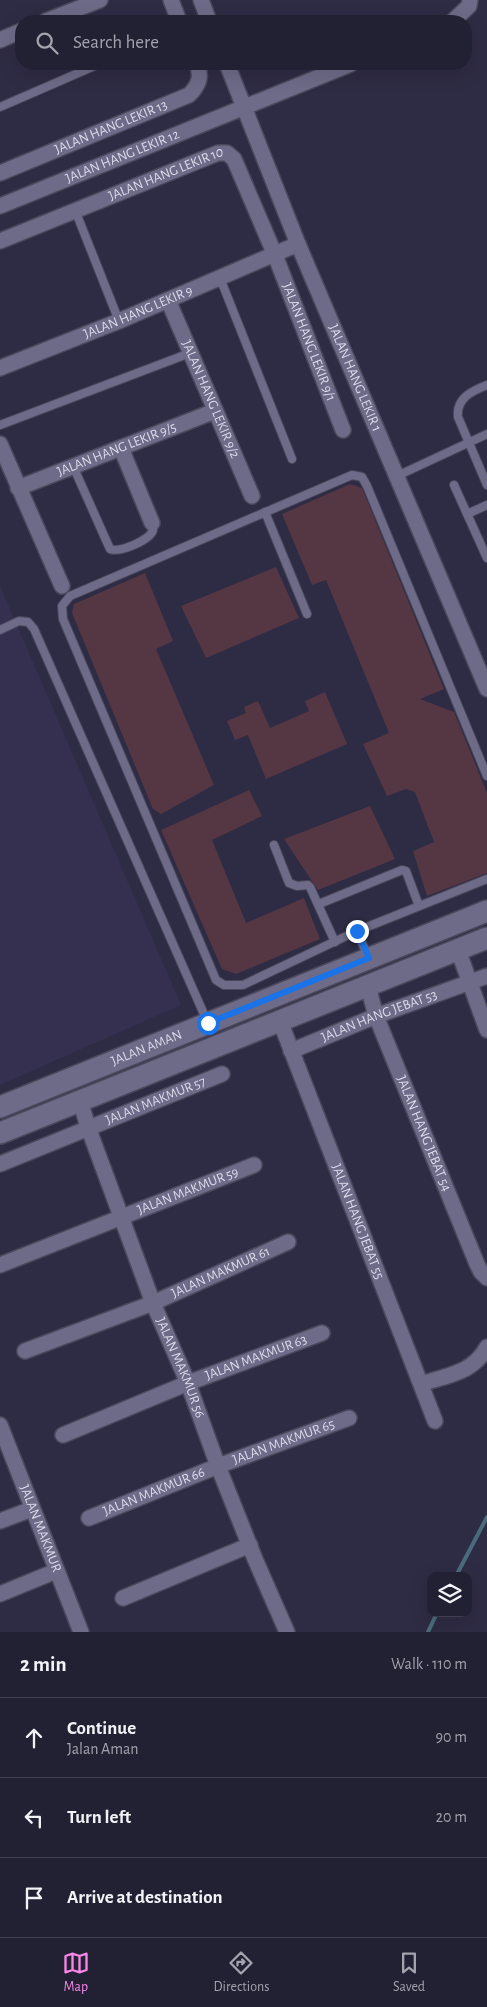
<!DOCTYPE html>
<meta charset="utf-8">
<style>
:root{--surface:#222033;--page:#2a283b;--text:#f1f3f6;--muted:#a2a3ac;--line:#3f3e4e;--accent:#f987e8}
body{margin:0;font-family:"Alegreya Sans",sans-serif;background:var(--page);color:var(--text)}
.controls{position:absolute;right:15px;bottom:15px;display:grid;overflow:hidden;border-radius:10px;box-shadow:0 5px 20px #0002}
.controls button{width:45px;height:45px;display:grid;place-items:center;padding:0;border:0;border-bottom:1px solid var(--line);background:var(--surface);color:var(--text);font:25px sans-serif}
.stop{position:absolute;width:15px;height:15px;margin:-11px;border:4px solid #1a73e8;border-radius:50%;background:#fff}
.stop.end{background:#1a73e8;border-color:#fff;box-shadow:0 1px 5px #0008}
.list{margin:0;padding:0;list-style:none}
h2{display:flex;justify-content:space-between;align-items:center;height:65px;margin:0;padding:0 20px;font-size:21px}
h2 small{font-size:16px;font-weight:400;color:var(--muted)}
.list li{display:grid;grid-template-columns:32px 1fr auto;gap:15px;align-items:center;box-sizing:border-box;height:80px;padding:0 20px;border-top:1px solid var(--line)}
.list b{display:block;font-size:19px;white-space:nowrap}
.list p{margin:0;font-size:16px;white-space:nowrap;color:var(--muted)}
.list em{font-size:16px;font-style:normal;color:var(--muted)}
.icon{flex:none;width:28px;height:28px;fill:none;stroke:currentColor;stroke-width:2;stroke-linecap:round;stroke-linejoin:round}
.map{position:relative;flex:none;width:487px;height:1632px;overflow:hidden}
.search{position:absolute;background:var(--surface);box-shadow:0 5px 20px #0002;left:15px;right:15px;top:15px;height:55px;display:flex;align-items:center;gap:12px;box-sizing:border-box;padding:0 18px;border-radius:20px;color:var(--muted);font-size:19px}
.sheet{height:305px;background:var(--surface)}
nav{display:flex;justify-content:space-around;align-items:center;box-sizing:border-box;height:70px;border-top:1px solid var(--line);background:var(--surface);font-size:14px;color:var(--muted)}
nav a{display:grid;justify-items:center;gap:2px}
nav .on{color:var(--accent)}
.map>svg:first-child{display:block}
.built{fill:#353050}
.lines{fill:none;stroke-linecap:round;stroke-linejoin:round}
.stream{stroke:#4a6b7b;stroke-width:4}
.building{fill:#553743}
.lane-casing{stroke:#4a475c;stroke-width:10}
.street-casing{stroke:#4a475c;stroke-width:18}
.secondary-casing{stroke:#4a475c;stroke-width:24}
.lane{stroke:#6e6b88;stroke-width:8}
.street{stroke:#6e6b88;stroke-width:15}
.secondary{stroke:#6e6b88;stroke-width:21}
.route{stroke:#1a73e8;stroke-width:6}
.labels{text-anchor:middle;dominant-baseline:central;stroke-width:4.5;stroke-linejoin:round;paint-order:stroke}
.street-label{font-size:14px;fill:#dcdaeb;stroke:#252139}
</style>
<div class="map">
<svg width="487" height="1632" viewBox="0 0 487 1632">
<rect width="100%" height="100%" fill="#2e2b44"/>
<polygon class="built" points="0,586 181,1005 0,1085"/>
<g class="lines">
<g class="stream">
<polyline points="456,1576 487,1517"/>
<polyline points="428,1632 437,1613"/>
</g>
</g>
<g class="building">
<polygon points="350,484 362,488 444,689 420,699 454,712 487,793 487,873 427,896 413,851 434,842 415,792 406,789 387,796 363,744 389,733 326,580 312,585 282,514"/>
<polygon points="276,567 299,618 206,658 181,606"/>
<polygon points="145,573 173,641 156,649 214,785 161,814 153,809 72,613 74,604"/>
<polygon points="325,692 347,744 266,779 248,735 235,740 227,721 246,713 244,707 258,701 270,728 309,711 305,701"/>
<polygon points="249,790 262,816 212,840 246,923 304,898 320,939 236,974 222,969 161,830"/>
<polygon points="370,806 395,859 318,890 284,839"/>
</g>
<g class="lines">
<g class="lane-casing">
<g id="lane">
<polyline points="0,107 99,64"/>
<polyline points="75,210 119,321"/>
<polyline points="220,278 292,459"/>
<path d="M487,385c-15,6 -31,13 -29,32l29,68"/>
<polyline points="0,425 190,353"/>
<path d="M73,466l37,83c10,4 40,-9 43,-19l-1,-7"/>
<polyline points="397,476 487,434"/>
<polyline points="454,485 487,558"/>
<polyline points="265,512 307,614"/>
<polyline points="467,514 487,505"/>
<polyline points="0,630 19,621 28,622 34,629 207,1021"/>
<polyline points="487,776 367,486 362,477 352,475 70,596 62,606 63,619 216,980 224,985 243,985 357,931 487,879"/>
<polyline points="274,845 289,883 297,886 308,885 310,887 335,942"/>
<polyline points="319,904 402,870 406,871 419,906"/>
<polyline points="357,931 368,957"/>
</g>
</g>
<g class="street-casing">
<g id="street">
<polyline points="171,0 179,21"/>
<polyline points="201,0 209,21"/>
<polyline points="46,21 100,0"/>
<polyline points="453,21 469,6 470,0"/>
<polyline points="0,40 21,31"/>
<path id="s1" d="M227,64l71,180 189,445"/>
<path id="s2" d="M0,173l189,-78c10,-10 13,-18 8,-31"/>
<path id="s3" d="M0,206l351,-142"/>
<path id="s4" d="M0,241l218,-88h9l7,6 41,96 68,175"/>
<path id="s5" d="M168,300l84,196"/>
<path id="s6" d="M0,368l119,-47 179,-77"/>
<polyline points="0,444 62,586"/>
<polyline points="121,448 152,523"/>
<path id="s7" d="M18,488l197,-77"/>
<polyline points="458,950 487,1030"/>
<path id="s8" d="M368,986l8,30 101,248 4,8 6,6"/>
<path id="s9" d="M280,1021l155,400"/>
<path id="s10" d="M291,1051l85,-35 111,-40"/>
<path id="s11" d="M80,1100l8,27 65,176 35,80 30,83 37,93 32,73"/>
<path id="s12" d="M0,1164l222,-90"/>
<path id="s13" d="M0,1265l254,-100"/>
<path id="s14" d="M25,1351l128,-48 135,-61"/>
<path d="M421,1384c27,-9 52,-11 66,-37"/>
<path id="s15" d="M0,1425l81,207"/>
<path id="s16" d="M63,1435l125,-52 134,-50"/>
<path id="s17" d="M89,1518l129,-52 131,-48"/>
<polyline points="0,1521 32,1509"/>
<polyline points="0,1594 56,1571"/>
<polyline points="123,1598 250,1545"/>
</g>
</g>
<g class="secondary-casing">
<g id="secondary">
<path id="s18" d="M0,1107l487,-196"/>
<polyline points="0,1133 487,938"/>
</g>
</g>
<use href="#lane" class="lane"/>
<use href="#street" class="street"/>
<use href="#secondary" class="secondary"/>
</g>
<g class="lines">
<polyline class="route" points="208,1023 369,958 357,931"/>
</g>
<g class="labels">
<g class="street-label">
<text stroke="none"><textPath href="#s2" startOffset="120">JALAN HANG LEKIR 13</textPath></text>
<text stroke="none"><textPath href="#s3" startOffset="132">JALAN HANG LEKIR 12</textPath></text>
<text stroke="none"><textPath href="#s4" startOffset="179">JALAN HANG LEKIR 10</textPath></text>
<text stroke="none"><textPath href="#s6" startOffset="149">JALAN HANG LEKIR 9</textPath></text>
<text stroke="none"><textPath href="#s4" startOffset="451">JALAN HANG LEKIR 9/1</textPath></text>
<text stroke="none"><textPath href="#s1" startOffset="339">JALAN HANG LEKIR 1</textPath></text>
<text stroke="none"><textPath href="#s5" startOffset="108">JALAN HANG LEKIR 9/2</textPath></text>
<text stroke="none"><textPath href="#s7" startOffset="106">JALAN HANG LEKIR 9/5</textPath></text>
<text stroke="none"><textPath href="#s10" startOffset="95">JALAN HANG JEBAT 53</textPath></text>
<text stroke="none"><textPath href="#s18" startOffset="158">JALAN AMAN</textPath></text>
<text stroke="none"><textPath href="#s12" startOffset="168">JALAN MAKMUR 57</textPath></text>
<text stroke="none"><textPath href="#s8" startOffset="158">JALAN HANG JEBAT 54</textPath></text>
<text stroke="none"><textPath href="#s13" startOffset="202">JALAN MAKMUR 59</textPath></text>
<text stroke="none"><textPath href="#s9" startOffset="215">JALAN HANG JEBAT 55</textPath></text>
<text stroke="none"><textPath href="#s14" startOffset="211">JALAN MAKMUR 61</textPath></text>
<text stroke="none"><textPath href="#s16" startOffset="208">JALAN MAKMUR 63</textPath></text>
<text stroke="none"><textPath href="#s11" startOffset="286">JALAN MAKMUR 56</textPath></text>
<text stroke="none"><textPath href="#s17" startOffset="209">JALAN MAKMUR 65</textPath></text>
<text stroke="none"><textPath href="#s17" startOffset="70">JALAN MAKMUR 66</textPath></text>
<text stroke="none"><textPath href="#s15" startOffset="111">JALAN MAKMUR</textPath></text>
</g>
</g>
</svg>
<div class="controls">
<button><svg class="icon" aria-label="layers" viewBox="0 0 24 24"><path d="M12 4l9 5-9 5-9-5zM3 14l9 5 9-5"/></svg></button>
</div>
<div class="stop" style="left:208px;top:1023px"></div>
<div class="stop end" style="left:357px;top:931px"></div>
<div class="search"><svg class="icon" aria-label="search" viewBox="0 0 24 24"><circle cx="10" cy="10" r="6"/><path d="M15 15l6 6"/></svg>Search here</div>
</div>
<section class="sheet">
<h2>2 min<small>Walk · 110 m</small></h2>
<ul class="list">
<li><svg class="icon" aria-label="ahead" viewBox="0 0 24 24"><path d="M12 20V5M6 11l6-6 6 6"/></svg><div><b>Continue</b><p>Jalan Aman</p></div><em>90 m</em></li>
<li><svg class="icon" aria-label="left" viewBox="0 0 24 24"><path d="M17 20v-9H6M10 6l-5 5 5 5"/></svg><div><b>Turn left</b></div><em>20 m</em></li>
<li><svg class="icon" aria-label="arrive" viewBox="0 0 24 24"><path d="M6 21V4h12l-3 4 3 4H6"/></svg><div><b>Arrive at destination</b></div></li>
</ul>
</section>
<nav>
<a class="on"><svg class="icon" aria-label="map" viewBox="0 0 24 24"><path d="M3 6l6-2 6 2 6-2v14l-6 2-6-2-6 2zM9 4v14M15 6v14"/></svg>Map</a>
<a><svg class="icon" aria-label="directions" viewBox="0 0 24 24"><path d="M12 3l9 9-9 9-9-9zM9 14v-3h6M13 9l2 2-2 2"/></svg>Directions</a>
<a><svg class="icon" aria-label="saved" viewBox="0 0 24 24"><path d="M7 4h10v16l-5-4-5 4z"/></svg>Saved</a>
</nav>
